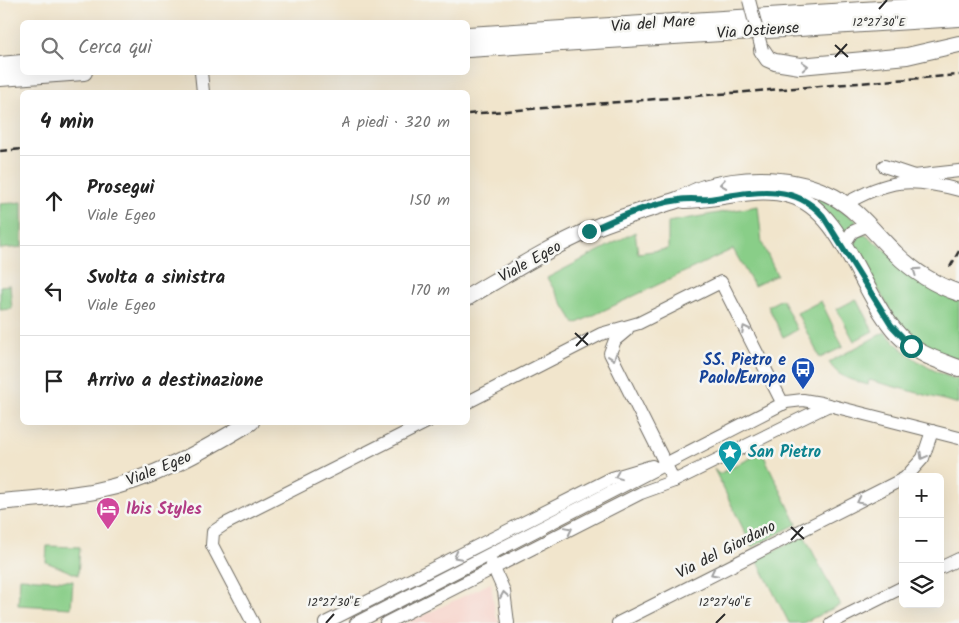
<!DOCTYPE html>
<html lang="it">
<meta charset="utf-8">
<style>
:root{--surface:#fff;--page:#f2f2f2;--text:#222;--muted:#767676;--line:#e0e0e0}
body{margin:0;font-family:Kalam,sans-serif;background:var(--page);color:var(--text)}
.controls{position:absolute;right:15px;bottom:15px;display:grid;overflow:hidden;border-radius:8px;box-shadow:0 5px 20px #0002}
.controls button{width:45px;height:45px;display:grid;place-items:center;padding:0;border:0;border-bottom:1px solid var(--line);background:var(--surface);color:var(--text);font:25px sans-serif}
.stop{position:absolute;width:15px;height:15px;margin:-11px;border:4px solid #0f766e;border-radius:50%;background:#fff}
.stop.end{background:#0f766e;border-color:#fff;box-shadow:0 1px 5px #0008}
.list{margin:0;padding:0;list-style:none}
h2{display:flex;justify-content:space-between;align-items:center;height:65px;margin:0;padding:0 20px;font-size:21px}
h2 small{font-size:16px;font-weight:400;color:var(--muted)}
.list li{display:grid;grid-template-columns:32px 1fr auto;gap:15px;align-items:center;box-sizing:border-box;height:90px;padding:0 20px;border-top:1px solid var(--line)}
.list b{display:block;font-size:19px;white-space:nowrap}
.list p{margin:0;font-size:16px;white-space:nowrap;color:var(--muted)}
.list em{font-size:16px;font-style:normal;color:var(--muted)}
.icon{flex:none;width:28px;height:28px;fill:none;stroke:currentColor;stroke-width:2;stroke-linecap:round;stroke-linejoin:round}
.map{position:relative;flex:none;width:959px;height:623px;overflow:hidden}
.search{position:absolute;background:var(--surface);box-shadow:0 5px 20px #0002;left:20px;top:20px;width:450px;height:55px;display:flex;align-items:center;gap:12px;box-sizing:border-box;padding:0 18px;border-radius:8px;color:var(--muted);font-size:19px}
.panel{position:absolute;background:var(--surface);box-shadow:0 5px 20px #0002;left:20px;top:90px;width:450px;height:335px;border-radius:8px}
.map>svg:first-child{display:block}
.built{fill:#f7d1c8}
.green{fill:#89ce88;stroke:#5a7c5a}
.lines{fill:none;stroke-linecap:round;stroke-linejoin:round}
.minor-casing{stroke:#706c63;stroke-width:14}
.major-casing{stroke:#706c63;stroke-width:18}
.minor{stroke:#fff;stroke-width:12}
.major{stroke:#fff;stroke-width:16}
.rail{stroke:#2b2b2b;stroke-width:2.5;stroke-dasharray:8 4;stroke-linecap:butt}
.minor-bridge-casing{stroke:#706c63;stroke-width:14;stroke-linecap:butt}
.minor-bridge{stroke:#fff;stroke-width:12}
.oneway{stroke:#a0a0a0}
.route{stroke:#0f766e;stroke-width:6}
.ticks{fill:none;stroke:#2b2b2b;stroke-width:2}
.labels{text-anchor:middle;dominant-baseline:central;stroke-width:5;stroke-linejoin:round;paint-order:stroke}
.street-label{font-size:16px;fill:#2b2b2b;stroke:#f6f6f2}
.transit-label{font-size:16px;font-weight:bold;fill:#164399;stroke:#f6f6f2;text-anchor:end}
.culture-label{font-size:16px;font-weight:bold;fill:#0d838f;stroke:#f6f6f2;text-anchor:start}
.hotel-label{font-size:16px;font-weight:bold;fill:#b23c85;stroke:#f6f6f2;text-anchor:start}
.ticks-label{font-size:12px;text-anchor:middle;fill:#2b2b2b;stroke:#f6f6f2;stroke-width:5;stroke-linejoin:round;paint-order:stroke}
</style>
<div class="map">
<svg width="959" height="623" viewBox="0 0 959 623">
<rect width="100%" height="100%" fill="#f6f6f2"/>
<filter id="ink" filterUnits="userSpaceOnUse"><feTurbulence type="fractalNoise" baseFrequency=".02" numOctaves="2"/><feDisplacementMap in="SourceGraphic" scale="10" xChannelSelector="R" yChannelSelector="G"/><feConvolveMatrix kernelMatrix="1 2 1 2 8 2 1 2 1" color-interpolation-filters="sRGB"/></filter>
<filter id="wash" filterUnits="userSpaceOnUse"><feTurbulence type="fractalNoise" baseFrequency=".0096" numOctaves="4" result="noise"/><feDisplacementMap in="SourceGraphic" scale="20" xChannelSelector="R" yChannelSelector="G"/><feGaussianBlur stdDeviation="1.12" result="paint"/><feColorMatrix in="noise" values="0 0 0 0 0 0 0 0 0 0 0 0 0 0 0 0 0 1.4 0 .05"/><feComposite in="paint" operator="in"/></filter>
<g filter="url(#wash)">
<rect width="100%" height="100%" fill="#f1e5cc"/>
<polygon class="built" points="491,583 495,613 499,623 407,623"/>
<g class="green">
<polygon points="785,186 817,195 857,221 842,234"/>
<polygon points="22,202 22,247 0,249 0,204"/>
<polygon points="758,206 762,243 777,275 754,286 733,249 575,324 547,278 635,232 638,253 668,249 668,222"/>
<polygon points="860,235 865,235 871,239 946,297 959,301 959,360 927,348 899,325 853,246"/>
<polygon points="10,285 12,309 0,310 0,286"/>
<polygon points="782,299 797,330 783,337 768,306"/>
<polygon points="856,299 873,331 854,341 837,309"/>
<polygon points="821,301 843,347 820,358 797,313"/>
<path d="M885,332c21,23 43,39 74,48v24l-90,-24 -1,5c-16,-5 -30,-7 -39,-23z"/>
<polygon points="761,450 797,524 752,547 714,469 719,474 761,453"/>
<polygon points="804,535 840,605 803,623 789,623 757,560"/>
<polygon points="47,546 80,547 78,575 46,562"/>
<polygon points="20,578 73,581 71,608 18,605"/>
</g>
</g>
<g filter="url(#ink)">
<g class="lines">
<g class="minor-casing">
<g id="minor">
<polyline points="201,72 203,92"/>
<polyline points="884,166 914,176 959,171"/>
<path d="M845,204c44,-25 65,-27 114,-14"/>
<polyline points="843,246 852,232 868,225"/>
<polyline points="627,330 615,340 610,353 674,481"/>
<polyline points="468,402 601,334 639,323 721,282 783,404"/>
<polyline points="906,477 923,458 932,431"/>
<polyline points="491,562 504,591 508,623"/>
<polyline points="940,568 959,559"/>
<polyline points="253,623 212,545 213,532 225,524 427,422"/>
<polyline points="325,623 612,478 652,466"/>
<polyline points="356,623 786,402 803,400 821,403 959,438"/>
<polyline points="386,623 641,493 674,481 829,405"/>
<polyline points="618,623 903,479"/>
<polyline points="831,623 903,587"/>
</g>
</g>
<g class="major-casing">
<g id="major">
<polyline points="468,35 959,4"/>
<polyline points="468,49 959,18"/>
<polyline points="762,50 768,59 775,62 800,66 907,56 959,44"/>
<polyline points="0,65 22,63"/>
<polyline points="0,78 84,72"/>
<path d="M684,200c35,0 71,-15 106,-5 56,15 73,110 115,146 15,14 35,20 54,27"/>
<path d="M468,297c41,-24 82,-50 126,-69 27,-11 55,-19 83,-28 9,-3 17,-9 27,-12 42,-12 91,-12 130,9 25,14 41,37 61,56 18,18 40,32 64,40"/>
<path d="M0,502c31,-3 64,-5 95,-11 57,-11 106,-39 156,-69"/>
</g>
</g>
<use href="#minor" class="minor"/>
<use href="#major" class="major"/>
<g class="rail">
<polyline points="468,114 959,75"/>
<polyline points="0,151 22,149"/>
<polyline points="950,267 959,251"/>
</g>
<g class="minor-bridge-casing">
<polyline id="minor-bridge" points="749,0 762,50"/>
</g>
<use href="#minor-bridge" class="minor-bridge"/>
</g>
<defs><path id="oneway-chevron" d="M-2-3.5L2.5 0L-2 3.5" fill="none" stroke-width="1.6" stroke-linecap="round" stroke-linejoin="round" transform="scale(1.25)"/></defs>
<g class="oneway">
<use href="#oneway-chevron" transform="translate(805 66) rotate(-3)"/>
<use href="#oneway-chevron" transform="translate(723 184) rotate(171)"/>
<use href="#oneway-chevron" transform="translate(916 271) rotate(-146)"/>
<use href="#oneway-chevron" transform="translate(745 329) rotate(-117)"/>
<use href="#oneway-chevron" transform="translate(613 357) rotate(70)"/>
<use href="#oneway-chevron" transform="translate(923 456) rotate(119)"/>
<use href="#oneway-chevron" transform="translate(618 476) rotate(158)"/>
<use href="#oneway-chevron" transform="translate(860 501) rotate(153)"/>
<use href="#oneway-chevron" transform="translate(569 530) rotate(-27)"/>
<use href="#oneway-chevron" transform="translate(457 556) rotate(153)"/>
<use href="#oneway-chevron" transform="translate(714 573) rotate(153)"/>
<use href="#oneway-chevron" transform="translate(504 595) rotate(-99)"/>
</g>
</g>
<g class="lines" filter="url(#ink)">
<path class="route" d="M589,231c28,-13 59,-27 90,-31 10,-2 20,0 30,-1 40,-6 84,-18 114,17l68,109 20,21"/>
</g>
<path class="ticks" d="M879,9l8,-9M835,45l13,12M835,57l12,-13M575,333l13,12M576,346l12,-13M791,527l13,12M791,540l12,-13M326,623l8,-9M716,623l9,-9"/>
<defs>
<g id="bus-pin" transform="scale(1.25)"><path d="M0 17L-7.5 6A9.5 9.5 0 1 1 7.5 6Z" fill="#1a4fb4" stroke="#f6f6f2"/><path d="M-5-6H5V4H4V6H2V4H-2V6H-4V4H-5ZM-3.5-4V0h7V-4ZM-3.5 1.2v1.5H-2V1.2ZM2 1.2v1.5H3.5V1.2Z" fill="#fff"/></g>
<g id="sight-pin" transform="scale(1.25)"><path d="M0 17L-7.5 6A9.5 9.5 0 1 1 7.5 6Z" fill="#0f9aa8" stroke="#f6f6f2"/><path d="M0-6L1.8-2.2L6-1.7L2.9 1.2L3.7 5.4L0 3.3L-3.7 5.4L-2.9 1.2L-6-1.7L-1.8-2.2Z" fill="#fff"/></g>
<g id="hotel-pin" transform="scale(1.25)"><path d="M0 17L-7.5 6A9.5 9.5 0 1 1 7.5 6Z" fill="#d1479c" stroke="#f6f6f2"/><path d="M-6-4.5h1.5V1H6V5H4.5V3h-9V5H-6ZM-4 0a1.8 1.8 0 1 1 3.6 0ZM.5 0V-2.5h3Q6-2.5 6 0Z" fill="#fff"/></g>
</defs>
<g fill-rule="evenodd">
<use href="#bus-pin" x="803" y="369"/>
<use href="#sight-pin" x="730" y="452"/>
<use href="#hotel-pin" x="108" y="509"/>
</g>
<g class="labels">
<g class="street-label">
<text transform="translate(653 24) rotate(-4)">Via del Mare</text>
<text transform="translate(758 31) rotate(-4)">Via Ostiense</text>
<text transform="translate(530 262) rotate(-29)">Viale Egeo</text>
<text transform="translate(159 469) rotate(-22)">Viale Egeo</text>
<text transform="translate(726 550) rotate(-27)">Via del Giordano</text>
</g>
<g class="transit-label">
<text x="786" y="360">SS. Pietro e<tspan x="786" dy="18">Paolo/Europa</tspan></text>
</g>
<g class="culture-label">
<text x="748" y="452">San Pietro</text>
</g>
<g class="hotel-label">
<text x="126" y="509">Ibis Styles</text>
</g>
</g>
<g class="ticks-label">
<text x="879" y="26">12°27'30"E</text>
<text x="334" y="606">12°27'30"E</text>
<text x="725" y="606">12°27'40"E</text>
</g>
</svg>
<div class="controls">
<button>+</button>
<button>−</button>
<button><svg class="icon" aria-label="layers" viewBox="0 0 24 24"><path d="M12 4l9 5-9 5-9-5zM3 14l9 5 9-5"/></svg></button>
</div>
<div class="stop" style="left:911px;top:346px"></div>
<div class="stop end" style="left:589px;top:231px"></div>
<div class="search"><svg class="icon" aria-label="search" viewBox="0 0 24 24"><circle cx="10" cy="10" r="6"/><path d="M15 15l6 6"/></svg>Cerca qui</div>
<section class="panel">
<h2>4 min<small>A piedi · 320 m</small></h2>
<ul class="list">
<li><svg class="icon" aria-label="ahead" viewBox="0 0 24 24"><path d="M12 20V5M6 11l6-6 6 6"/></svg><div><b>Prosegui</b><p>Viale Egeo</p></div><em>150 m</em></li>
<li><svg class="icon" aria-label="left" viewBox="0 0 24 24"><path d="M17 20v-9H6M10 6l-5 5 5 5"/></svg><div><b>Svolta a sinistra</b><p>Viale Egeo</p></div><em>170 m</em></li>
<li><svg class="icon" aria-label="arrive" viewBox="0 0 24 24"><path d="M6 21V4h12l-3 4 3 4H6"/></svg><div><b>Arrivo a destinazione</b></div></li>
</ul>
</section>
</div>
